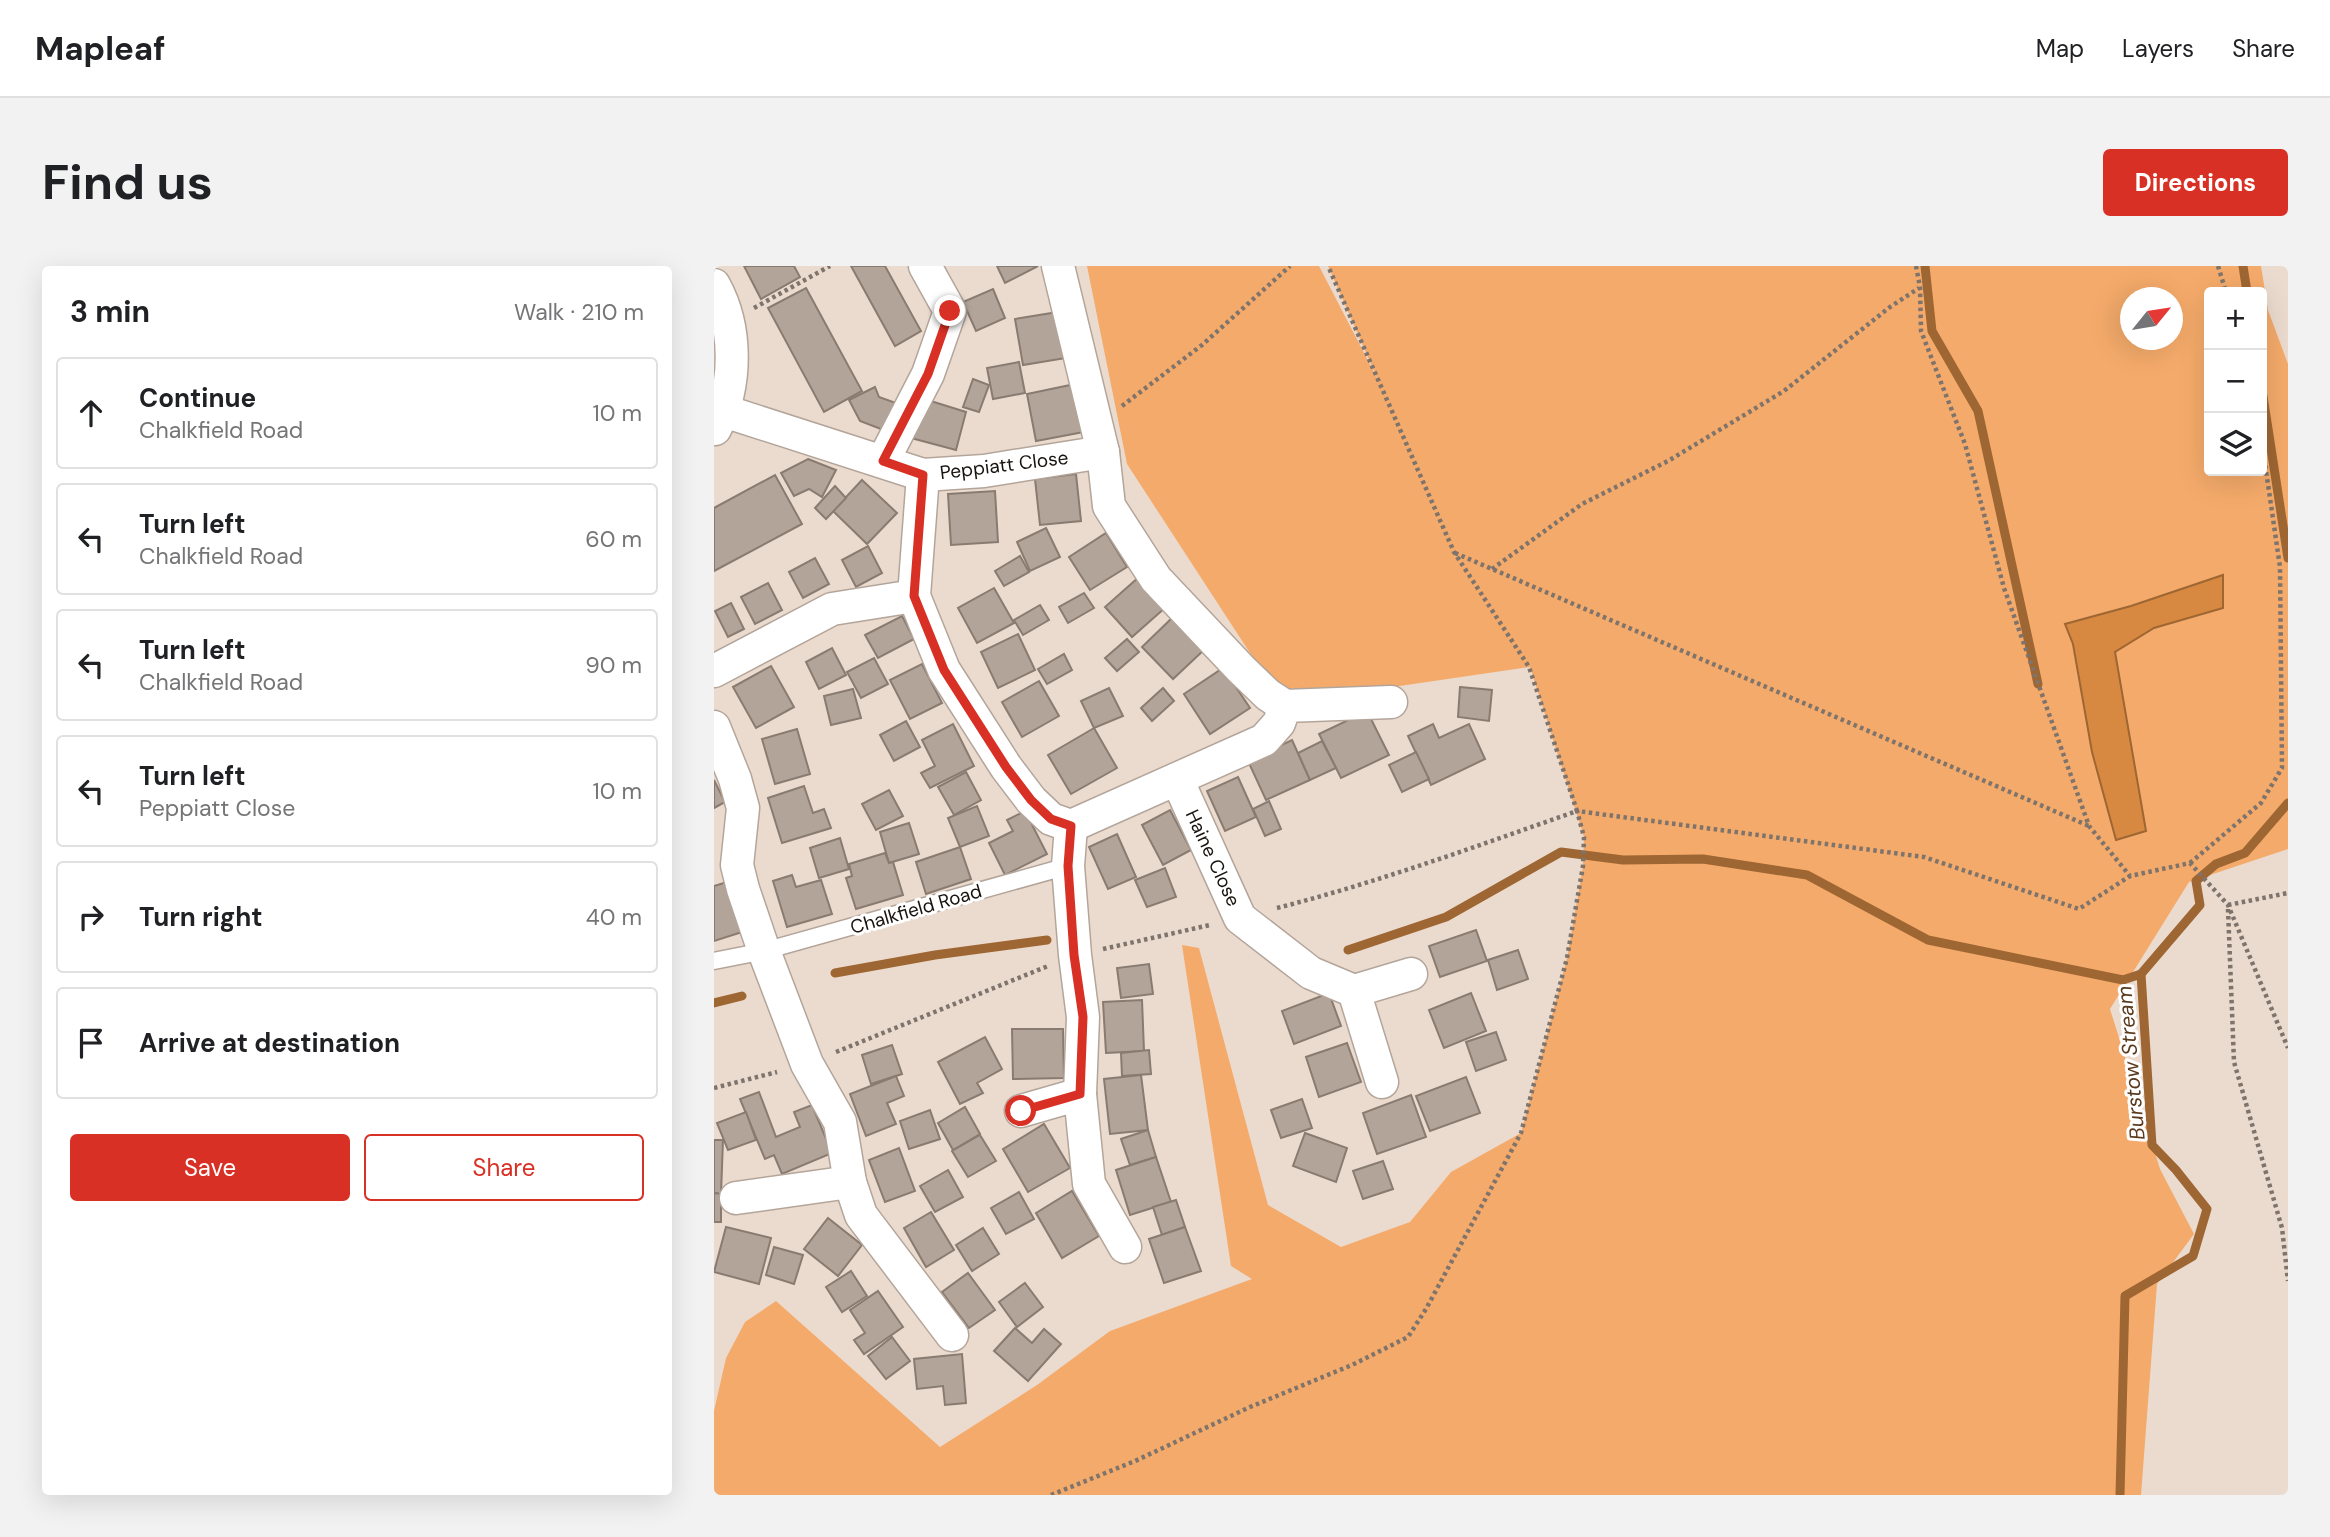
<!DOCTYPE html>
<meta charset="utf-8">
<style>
:root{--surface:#fff;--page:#f2f2f2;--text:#202124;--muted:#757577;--line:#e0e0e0;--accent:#d93025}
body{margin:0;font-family:"DM Sans",sans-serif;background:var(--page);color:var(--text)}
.controls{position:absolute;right:21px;top:21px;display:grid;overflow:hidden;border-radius:7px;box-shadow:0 7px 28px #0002}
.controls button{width:63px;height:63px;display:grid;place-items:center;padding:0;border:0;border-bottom:2px solid var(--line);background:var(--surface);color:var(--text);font:35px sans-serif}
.compass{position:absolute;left:1406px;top:21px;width:63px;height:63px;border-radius:50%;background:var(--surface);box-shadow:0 7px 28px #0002;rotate:60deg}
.stop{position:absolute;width:21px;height:21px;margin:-16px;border:5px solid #d93025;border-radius:50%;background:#fff}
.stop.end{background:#d93025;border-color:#fff;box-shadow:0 2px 7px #0008}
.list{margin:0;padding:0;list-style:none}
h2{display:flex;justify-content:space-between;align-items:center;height:91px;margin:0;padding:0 28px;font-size:30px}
h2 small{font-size:23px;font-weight:400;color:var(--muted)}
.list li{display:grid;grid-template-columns:46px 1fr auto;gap:21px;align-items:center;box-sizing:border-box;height:112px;margin:0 14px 14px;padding:0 14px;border:2px solid var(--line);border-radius:7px}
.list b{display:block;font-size:26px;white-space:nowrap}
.list p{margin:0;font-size:23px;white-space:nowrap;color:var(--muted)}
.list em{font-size:23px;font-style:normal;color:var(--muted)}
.actions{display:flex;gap:14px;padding:21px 28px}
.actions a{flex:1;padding:16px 0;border:2px solid var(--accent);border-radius:7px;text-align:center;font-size:24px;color:var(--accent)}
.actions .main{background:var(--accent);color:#fff}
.icon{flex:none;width:38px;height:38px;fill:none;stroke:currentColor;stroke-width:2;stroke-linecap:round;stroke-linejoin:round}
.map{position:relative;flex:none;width:1574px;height:1229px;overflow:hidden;border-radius:7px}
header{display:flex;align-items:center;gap:42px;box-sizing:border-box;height:98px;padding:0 35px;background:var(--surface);border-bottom:2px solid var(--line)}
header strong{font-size:33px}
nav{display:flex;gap:38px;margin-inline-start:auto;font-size:24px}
.intro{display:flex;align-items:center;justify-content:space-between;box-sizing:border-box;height:168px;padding:0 42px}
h1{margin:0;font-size:49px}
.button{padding:18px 32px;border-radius:7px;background:var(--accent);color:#fff;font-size:24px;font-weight:700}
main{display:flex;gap:42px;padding:0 42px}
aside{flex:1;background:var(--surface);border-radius:7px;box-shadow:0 7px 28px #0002}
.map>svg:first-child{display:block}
.green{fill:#f4aa6a;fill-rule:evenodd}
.water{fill:#d78941;stroke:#9e6632;stroke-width:2}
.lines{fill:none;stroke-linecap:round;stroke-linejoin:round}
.stream{stroke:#9e6632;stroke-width:9}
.building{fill:#b3a499;stroke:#897b70;stroke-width:2}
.service-casing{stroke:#b4a59a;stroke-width:19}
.minor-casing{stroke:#b4a59a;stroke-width:35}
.path{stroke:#7e746c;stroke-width:4.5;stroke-dasharray:3.5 3.5;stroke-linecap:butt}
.service{stroke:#fff;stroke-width:16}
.minor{stroke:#fff;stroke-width:32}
.route{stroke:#d93025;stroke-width:9}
.labels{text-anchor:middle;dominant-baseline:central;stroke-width:6;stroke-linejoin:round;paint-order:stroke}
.street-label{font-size:19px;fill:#18130f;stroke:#fff}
.water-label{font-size:21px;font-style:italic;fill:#5a391c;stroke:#fff}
</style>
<header>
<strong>Mapleaf</strong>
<nav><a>Map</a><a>Layers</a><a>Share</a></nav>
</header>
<div class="intro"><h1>Find us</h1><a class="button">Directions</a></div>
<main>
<aside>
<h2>3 min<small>Walk · 210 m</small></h2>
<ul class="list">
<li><svg class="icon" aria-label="ahead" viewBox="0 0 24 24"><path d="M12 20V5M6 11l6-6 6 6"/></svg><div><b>Continue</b><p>Chalkfield Road</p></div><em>10 m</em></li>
<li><svg class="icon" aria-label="left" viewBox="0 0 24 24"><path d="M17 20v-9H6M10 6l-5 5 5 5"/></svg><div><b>Turn left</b><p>Chalkfield Road</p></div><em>60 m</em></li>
<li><svg class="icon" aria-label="left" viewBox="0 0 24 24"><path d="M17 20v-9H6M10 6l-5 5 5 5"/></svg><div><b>Turn left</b><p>Chalkfield Road</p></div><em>90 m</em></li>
<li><svg class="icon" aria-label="left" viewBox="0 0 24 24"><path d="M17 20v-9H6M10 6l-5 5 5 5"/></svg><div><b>Turn left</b><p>Peppiatt Close</p></div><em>10 m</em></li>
<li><svg class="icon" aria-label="right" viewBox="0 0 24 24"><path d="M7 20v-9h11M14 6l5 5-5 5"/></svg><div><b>Turn right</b></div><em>40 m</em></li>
<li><svg class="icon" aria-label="arrive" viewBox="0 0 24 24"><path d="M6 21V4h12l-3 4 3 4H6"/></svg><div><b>Arrive at destination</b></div></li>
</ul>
<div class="actions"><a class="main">Save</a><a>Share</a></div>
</aside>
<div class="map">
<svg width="1574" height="1229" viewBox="0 0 1574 1229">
<rect width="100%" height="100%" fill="#ebdbcf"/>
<path class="green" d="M373,0h232l59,114 -50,-114h933l7,44 20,54v485l-99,33 -79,127 50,160 34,65 -37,50 -16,211h-1427v-84l12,-53 19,-36 31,-21 164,146 97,-62 73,-54 142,-52 -21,-13 -49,-321 17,3 69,257 73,42 69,-25 41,-50 70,-39 46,-175 16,-92 1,-29 -54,-170 -185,27h-59l-23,-21 -136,-209zM1495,26h53v179h-53zM1416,32h42v42h-42z"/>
<polygon class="water" points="1509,309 1509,342 1440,362 1401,386 1432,565 1402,574 1378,486 1359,378 1351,358 1417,340"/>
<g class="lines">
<g class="stream">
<polyline points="1211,0 1218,65 1264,145 1324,418"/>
<polyline points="1529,0 1533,26"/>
<polyline points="1548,124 1574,292"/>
<polyline points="634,684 732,651 847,586 909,594 989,593 1093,609 1214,674 1409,714 1427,708"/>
<polyline points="121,707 221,689 333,674"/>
<polyline points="0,737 28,730"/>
<polyline points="1406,1229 1411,1030 1479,990 1493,943 1462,904 1438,879 1427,708 1486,639 1482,615 1502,598 1531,587 1574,537"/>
</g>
</g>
<g class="building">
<polygon points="30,0 80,0 86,11 47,33"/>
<polygon points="137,0 171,0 207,65 181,80"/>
<polygon points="283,0 324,0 291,17"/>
<polygon points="92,22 148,125 110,146 54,42"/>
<polygon points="279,23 291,52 262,65 249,36"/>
<polygon points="344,46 352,92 309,99 301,53"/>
<polygon points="305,96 311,127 279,133 273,102"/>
<polygon points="259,113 275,119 265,146 249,141"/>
<polygon points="361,118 370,166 322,175 313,128"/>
<polygon points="161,121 165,131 182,137 172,165 146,155 135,134"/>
<polygon points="207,132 252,146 242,184 197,172"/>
<polygon points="94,193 122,204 108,231 95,223 80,230 67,207"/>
<polygon points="362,208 367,255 326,259 321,213"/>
<polygon points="61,209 88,258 0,305 0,242"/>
<polygon points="148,214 183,247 153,278 119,245"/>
<polygon points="121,220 132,232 112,253 101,242"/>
<polygon points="281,225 284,276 237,279 234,228"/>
<polygon points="332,262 346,291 316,305 303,276"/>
<polygon points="392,267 413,301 376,324 355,291"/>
<polygon points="154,280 168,307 142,321 128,294"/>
<polygon points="306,290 315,306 290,320 281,305"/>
<polygon points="101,292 115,318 89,332 75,306"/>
<polygon points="425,311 452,341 418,371 391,341"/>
<polygon points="54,317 68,344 41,358 27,331"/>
<polygon points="280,322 300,357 263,377 244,342"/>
<polygon points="370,327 380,342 354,357 345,341"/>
<polygon points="17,337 30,363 14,371 1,345"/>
<polygon points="326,339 335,354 309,369 300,354"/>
<polygon points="188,350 200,373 164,392 151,369"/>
<polygon points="459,351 491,383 459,413 428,381"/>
<polygon points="304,368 321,404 284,422 267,386"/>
<polygon points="413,373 425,386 403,405 391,392"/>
<polygon points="118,382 132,409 105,423 92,396"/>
<polygon points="350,388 358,404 333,418 324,403"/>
<polygon points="160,392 174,418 147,432 133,406"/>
<polygon points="208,398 228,437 196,453 176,414"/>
<polygon points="57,400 80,441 42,462 19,421"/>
<polygon points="509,402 536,442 496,468 470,428"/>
<polygon points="325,415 345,450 308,471 288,436"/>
<polygon points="746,421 778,424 775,455 744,451"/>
<polygon points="395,422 409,450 380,462 367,435"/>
<polygon points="449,422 460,435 438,455 427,442"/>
<polygon points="139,423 147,452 117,459 110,430"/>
<polygon points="653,445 675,489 627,512 605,468"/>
<polygon points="192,455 206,481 180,495 166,469"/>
<polygon points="239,458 260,500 216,522 207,507 221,500 208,474"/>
<polygon points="719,458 725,472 755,458 771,493 717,519 694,470"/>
<polygon points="380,462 403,502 357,528 334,489"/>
<polygon points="83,463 96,508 61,518 48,473"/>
<polygon points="578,474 596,514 552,534 534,495"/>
<polygon points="608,475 622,502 596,514 584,487"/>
<polygon points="702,486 715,513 688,526 675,499"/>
<polygon points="252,506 267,534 240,549 224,521"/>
<polygon points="524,511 542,551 511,565 493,525"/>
<polygon points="0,514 11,536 0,542"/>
<polygon points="90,520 99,547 110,543 117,562 68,577 54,532"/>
<polygon points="175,524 189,550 162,564 148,538"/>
<polygon points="555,535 567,563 551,570 539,543"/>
<polygon points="263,540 275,570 246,581 234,552"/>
<polygon points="456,544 477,584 449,599 428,559"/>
<polygon points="311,545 333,588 291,609 275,577 299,565 293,554"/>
<polygon points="195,557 205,588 175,597 166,566"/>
<polygon points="403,568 422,611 394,623 375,581"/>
<polygon points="126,572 135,603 105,612 96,582"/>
<polygon points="246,581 257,613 212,628 202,596"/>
<polygon points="171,587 175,597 179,596 189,629 142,643 132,612 138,610 135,598"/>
<polygon points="451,602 462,631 433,641 421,614"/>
<polygon points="78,609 82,621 107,614 118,648 73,661 59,615"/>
<polygon points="13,616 28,666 0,675 0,620"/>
<polygon points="762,664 773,695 726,711 715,680"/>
<polygon points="804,684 814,713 783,724 774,694"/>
<polygon points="435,698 439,728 407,732 403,702"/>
<polygon points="615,727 627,760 580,778 568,745"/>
<polygon points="757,727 772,765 730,782 715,744"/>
<polygon points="428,734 430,785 392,787 389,736"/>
<polygon points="298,763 349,763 350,812 299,813"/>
<polygon points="782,766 792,794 762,805 752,776"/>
<polygon points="271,771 288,803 263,817 269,827 246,838 224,796"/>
<polygon points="633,777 647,816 605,831 592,791"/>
<polygon points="178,779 188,808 157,818 148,789"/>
<polygon points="435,784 437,808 408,810 407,787"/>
<polygon points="427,809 434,864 396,868 390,813"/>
<polygon points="182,810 190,830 173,837 182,858 152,870 136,828"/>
<polygon points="752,811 766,847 716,865 702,830"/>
<polygon points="45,826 62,871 86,861 80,846 98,839 118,887 68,908 60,889 51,893 26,833"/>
<polygon points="697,829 712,871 663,888 649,847"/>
<polygon points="588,833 598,862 567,872 557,844"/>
<polygon points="251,841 266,868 239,884 224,857"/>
<polygon points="216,844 226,873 195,883 186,855"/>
<polygon points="32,846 42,874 14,884 3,857"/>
<polygon points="330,858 356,902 314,926 289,883"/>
<polygon points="434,864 442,891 416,899 407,873"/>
<polygon points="591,867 633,882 622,916 579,900"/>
<polygon points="266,869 282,895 254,911 238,885"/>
<polygon points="0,874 9,874 7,928 0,927"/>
<polygon points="185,882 201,925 171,936 155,894"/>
<polygon points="442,891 457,936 416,949 402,904"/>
<polygon points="669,895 679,923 649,933 639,905"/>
<polygon points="234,904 249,931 221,946 206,920"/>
<polygon points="358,925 385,970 348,992 322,947"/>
<polygon points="305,926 320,953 292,968 277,942"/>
<polygon points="0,927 7,928 7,956 0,956"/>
<polygon points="462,934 471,961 448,969 439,941"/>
<polygon points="217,946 240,984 212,1001 190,962"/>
<polygon points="114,952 148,979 124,1010 90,983"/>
<polygon points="12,961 57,972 45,1018 0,1006"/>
<polygon points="471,961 487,1005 450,1017 435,973"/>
<polygon points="269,962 285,988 258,1005 242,979"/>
<polygon points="60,981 89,989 80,1018 52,1009"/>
<polygon points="137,1005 153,1030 128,1046 112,1021"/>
<polygon points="254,1007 281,1044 255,1062 228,1026"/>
<polygon points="311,1017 329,1041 303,1061 285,1036"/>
<polygon points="164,1025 189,1061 150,1088 140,1074 151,1067 136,1044"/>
<polygon points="301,1062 318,1077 330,1063 347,1078 314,1115 280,1085"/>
<polygon points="178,1071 196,1095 172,1113 154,1090"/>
<polygon points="248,1088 252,1137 231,1139 229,1120 203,1123 200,1093"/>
</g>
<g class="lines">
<g class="service-casing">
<polyline id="service" points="0,695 50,685 354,600"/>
</g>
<g class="minor-casing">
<g id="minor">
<polyline points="344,0 389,186 395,240 442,313 527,403 554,429 571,440"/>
<path d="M0,19c24,43 23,101 1,144"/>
<polyline points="10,145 209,209 270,205 389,186"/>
<polyline points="169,195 214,108 236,45 211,0"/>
<polyline points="209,209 200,330 230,404 292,501 317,534 337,553 357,560 354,600 361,689 369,751 366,828 375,918 411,981"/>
<polyline points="0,405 118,343 200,330"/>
<polyline points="0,461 21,513 29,542 23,599 29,623 50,685 93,798 126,856 136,916 147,949 238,1069"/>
<polyline points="463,513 526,652 597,707 640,725 668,816"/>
<polyline points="357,560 550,474 565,457 571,440 677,436"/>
<polyline points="640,725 697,708"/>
<polyline points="307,845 366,828"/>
<polyline points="22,932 136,916"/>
</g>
</g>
<g class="path">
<polyline points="1202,0 1206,21 1207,65 1251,178 1290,322 1375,560 1416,610 1476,597 1514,639 1574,782"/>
<polyline points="1504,0 1512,26"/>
<polyline points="40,42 116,0"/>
<polyline points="408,140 488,79 576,0"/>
<polyline points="741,287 1375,560"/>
<polyline points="778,303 868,238 954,195 1070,125 1176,41 1205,22"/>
<polyline points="1476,597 1547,537 1568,502 1566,301 1548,177"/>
<polyline points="1514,639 1574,627"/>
<path d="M563,642c102,-26 200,-62 300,-97l-48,-144 -75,-115 -126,-286"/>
<polyline points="1514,643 1520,796 1568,962 1574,1015"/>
<polyline points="389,683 496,659"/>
<polyline points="122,786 334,700"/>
<polyline points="0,822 63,806"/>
<polyline points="337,1229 421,1195 536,1141 638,1099 694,1071 712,1043 807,867 853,692 869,600 870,571 863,545 1210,591 1365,643 1416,610"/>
</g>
<use href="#service" class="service"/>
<use href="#minor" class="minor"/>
</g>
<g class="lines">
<polyline class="route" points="236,45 214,108 169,195 209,209 200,330 230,404 292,501 317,534 337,553 357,560 354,600 360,689 369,751 366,828 307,845"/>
</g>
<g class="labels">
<g class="street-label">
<text transform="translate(290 199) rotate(-7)">Peppiatt Close</text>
<text transform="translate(499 592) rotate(65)">Haine Close</text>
<text transform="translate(202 643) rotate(-16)">Chalkfield Road</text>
</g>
<g class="water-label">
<text transform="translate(1417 797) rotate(-95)">Burstow Stream</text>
</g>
</g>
</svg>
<div class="controls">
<button>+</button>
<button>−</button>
<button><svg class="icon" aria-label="layers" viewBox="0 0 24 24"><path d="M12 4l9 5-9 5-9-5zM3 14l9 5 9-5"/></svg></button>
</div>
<svg class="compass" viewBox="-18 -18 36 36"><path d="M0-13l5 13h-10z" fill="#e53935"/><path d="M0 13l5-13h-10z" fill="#757577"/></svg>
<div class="stop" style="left:307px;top:845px"></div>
<div class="stop end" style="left:236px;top:45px"></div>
</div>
</main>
